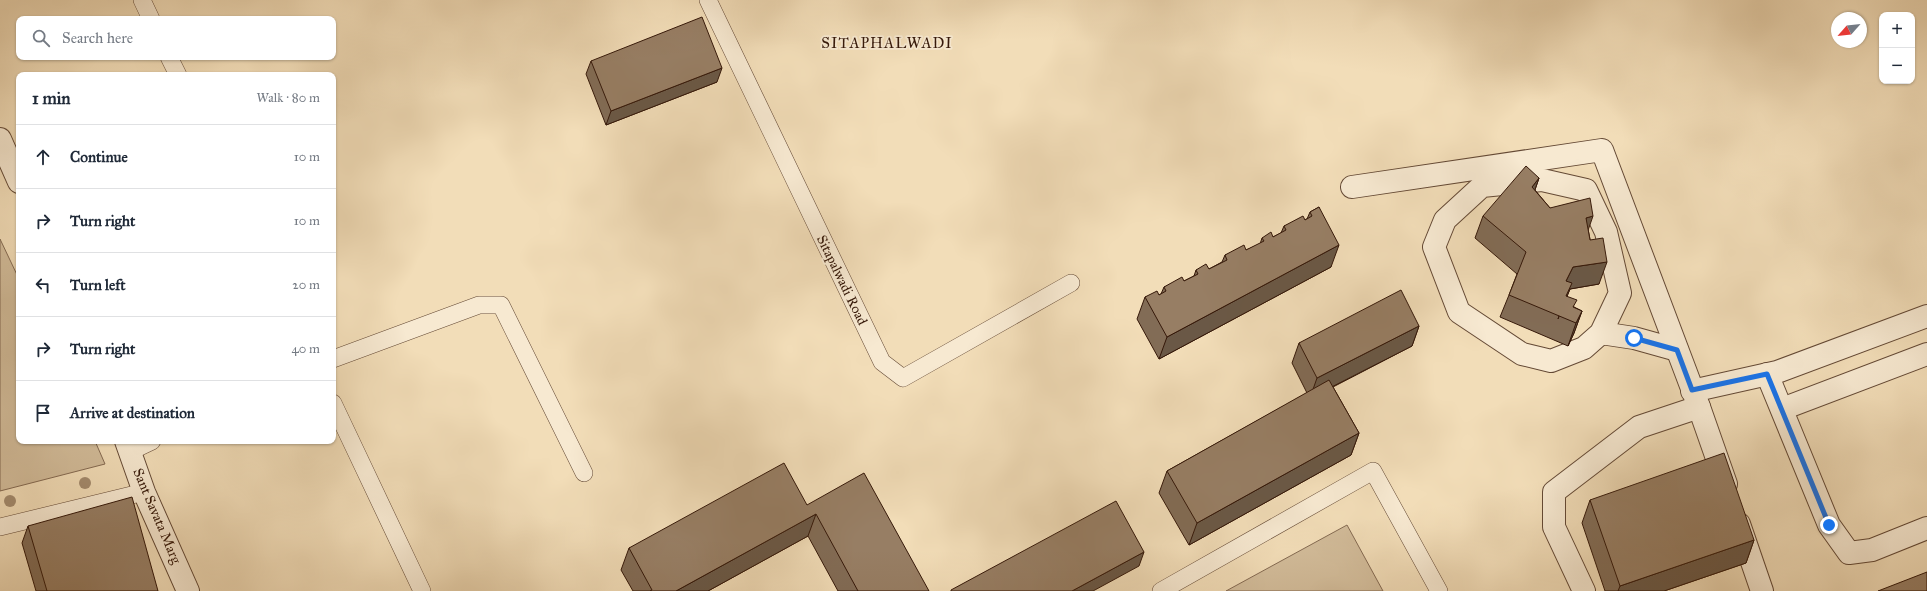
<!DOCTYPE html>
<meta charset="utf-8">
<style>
:root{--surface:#fff;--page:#f6f6f7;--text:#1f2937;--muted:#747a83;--line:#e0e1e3}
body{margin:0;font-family:"IM FELL Great Primer",serif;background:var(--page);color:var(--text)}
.controls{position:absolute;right:12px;top:12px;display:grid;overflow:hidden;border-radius:8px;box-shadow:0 1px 3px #0004}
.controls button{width:36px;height:36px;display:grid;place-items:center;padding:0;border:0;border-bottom:1px solid var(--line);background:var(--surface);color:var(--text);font:20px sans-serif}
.compass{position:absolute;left:1831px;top:12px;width:36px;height:36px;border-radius:50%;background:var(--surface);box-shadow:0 1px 3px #0004;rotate:243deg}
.stop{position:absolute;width:12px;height:12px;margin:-9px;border:3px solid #1a73e8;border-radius:50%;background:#fff}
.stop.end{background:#1a73e8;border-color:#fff;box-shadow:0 1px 4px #0008}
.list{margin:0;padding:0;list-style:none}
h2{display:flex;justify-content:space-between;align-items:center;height:52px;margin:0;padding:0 16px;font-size:17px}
h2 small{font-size:13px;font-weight:400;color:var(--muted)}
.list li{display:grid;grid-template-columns:26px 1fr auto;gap:12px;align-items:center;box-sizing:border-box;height:64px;padding:0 16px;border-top:1px solid var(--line)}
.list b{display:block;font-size:15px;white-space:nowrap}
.list em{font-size:13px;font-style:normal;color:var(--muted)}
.icon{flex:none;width:22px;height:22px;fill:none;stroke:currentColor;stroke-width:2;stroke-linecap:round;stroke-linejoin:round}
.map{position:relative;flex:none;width:1927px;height:591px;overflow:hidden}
.search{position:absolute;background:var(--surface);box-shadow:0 1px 3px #0004;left:16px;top:16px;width:320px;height:44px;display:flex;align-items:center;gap:10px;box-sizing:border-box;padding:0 14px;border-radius:8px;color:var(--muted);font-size:15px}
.panel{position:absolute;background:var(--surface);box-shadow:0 1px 3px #0004;left:16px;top:72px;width:320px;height:372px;border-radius:8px}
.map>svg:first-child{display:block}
.green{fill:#d2bc9a;stroke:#846a52}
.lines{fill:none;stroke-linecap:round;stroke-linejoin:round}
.service-casing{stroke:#644935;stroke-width:18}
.minor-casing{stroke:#644935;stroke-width:24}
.tertiary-casing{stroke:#644935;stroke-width:24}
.service{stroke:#f7e9d1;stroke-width:17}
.minor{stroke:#f7e9d1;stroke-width:22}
.tertiary{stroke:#f7e9d1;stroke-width:22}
.tree{fill:#a48c6f}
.wall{fill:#826c56;stroke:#351809}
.shaded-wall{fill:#6a5846;stroke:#351809}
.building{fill:#977e64;stroke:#351809}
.route{stroke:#1a73e8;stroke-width:5}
.labels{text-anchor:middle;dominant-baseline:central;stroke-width:3.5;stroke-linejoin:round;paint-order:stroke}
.street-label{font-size:14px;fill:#351809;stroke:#f7e9d1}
.neighbourhood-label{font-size:15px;letter-spacing:1px;fill:#351809;stroke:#f7e9d1}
</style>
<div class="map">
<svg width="1927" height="591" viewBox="0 0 1927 591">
<rect width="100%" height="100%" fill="#f2ddb8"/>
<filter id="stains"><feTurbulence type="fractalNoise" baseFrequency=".005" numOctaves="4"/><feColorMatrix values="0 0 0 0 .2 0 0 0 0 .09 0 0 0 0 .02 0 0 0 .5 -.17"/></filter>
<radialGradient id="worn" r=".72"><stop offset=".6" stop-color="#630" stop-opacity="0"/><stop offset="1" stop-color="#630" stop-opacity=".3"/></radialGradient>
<g class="green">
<polygon points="0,239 19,279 19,441 95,441 105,464 0,491"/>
<polygon points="1347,525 1383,591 1226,591"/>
</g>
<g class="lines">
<g class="service-casing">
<g id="service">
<polyline points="142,0 151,19"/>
<polyline points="708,0 882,362 903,378 1071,283"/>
<polyline points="169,57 178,75"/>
<polyline points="333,359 479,305 501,305 584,473"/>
<polyline points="333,403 422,591"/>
<polyline points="131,451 152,441"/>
<polyline points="0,527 144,492"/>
<polyline points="1161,591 1373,471 1439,591"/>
</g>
</g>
<g class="minor-casing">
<g id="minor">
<polyline points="1352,187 1602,150 1699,407 1726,484"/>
<polyline points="1601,333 1620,293 1606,232 1586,190 1542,180 1482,186 1445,220 1434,247 1459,312 1522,354 1551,361 1584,348 1601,333 1634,338 1677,350"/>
<polyline points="1767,374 1829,525 1849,553 1872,550 1927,528"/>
<polyline points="1692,391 1777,372 1927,316"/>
<polyline points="1782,409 1927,354"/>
<polyline points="1739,524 1762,591"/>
<polyline points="1584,591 1554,527 1554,492 1639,427 1699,407"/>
</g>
</g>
<g class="tertiary-casing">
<g id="tertiary">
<polyline points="0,139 19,182"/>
<polyline points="126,441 144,492 188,591"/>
</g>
</g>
<use href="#service" class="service"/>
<use href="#minor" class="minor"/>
<use href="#tertiary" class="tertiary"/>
</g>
<g class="tree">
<circle cx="85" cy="483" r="6"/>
<circle cx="10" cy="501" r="6"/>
</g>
<g class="wall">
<polygon points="591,61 717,82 606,125 586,74"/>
<polygon points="1539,178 1535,190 1550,208 1588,229 1599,284 1570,289 1567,296 1574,307 1582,311 1574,333 1568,346 1500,317 1509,295 1517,274 1475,238 1483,216"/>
<polygon points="1319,207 1331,267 1159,359 1137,319 1145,297 1159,295 1161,294 1164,287 1184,281 1194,276 1196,270 1209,269 1222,262 1225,255 1246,250 1260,244 1262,238 1273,237 1281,233 1284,226 1307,219 1310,212"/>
<polygon points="1419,326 1412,346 1333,387 1359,433 1351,455 1189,545 1159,493 1167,471 1307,393 1292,363 1299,343"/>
<polygon points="1590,500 1754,540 1746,563 1664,591 1605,591 1582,523"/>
<polygon points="807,505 929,591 838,591 808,536 708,591 633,591 621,570 629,548"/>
<polygon points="28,526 158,591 36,591 22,543"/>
</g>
<g class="shaded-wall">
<polygon points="722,68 717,82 606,125 611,111"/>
<polygon points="1539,178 1531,201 1532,187"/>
<polygon points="1593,216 1585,239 1586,218"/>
<polygon points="1339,245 1331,267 1159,359 1167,337"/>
<polygon points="1607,262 1599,284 1570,289 1558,319 1566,296 1566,281 1573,267"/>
<polygon points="1582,311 1574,333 1568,346 1576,323"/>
<polygon points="1419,326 1412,346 1310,398 1317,378"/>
<polygon points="1359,433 1351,455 1189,545 1197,523"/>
<polygon points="816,514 808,536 708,591 676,591"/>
<polygon points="1754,540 1746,563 1664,591 1618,591 1620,586"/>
<polygon points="1144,552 1139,566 1093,591 1072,591"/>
</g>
<g class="building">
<polygon points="702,17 722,68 611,111 591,61"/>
<polygon points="1526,166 1539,178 1532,187 1550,208 1590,198 1593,216 1586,218 1590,240 1603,238 1607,262 1573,267 1566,281 1572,283 1566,296 1577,300 1573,307 1582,311 1576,323 1509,295 1526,252 1483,216"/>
<polygon points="1319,207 1339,245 1167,337 1145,297 1157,291 1159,295 1166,291 1164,287 1182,277 1184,281 1198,274 1196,270 1206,264 1209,269 1227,260 1225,255 1244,245 1246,250 1264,241 1262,238 1271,232 1273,237 1286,230 1284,226 1303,216 1305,220 1312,216 1310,212"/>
<polygon points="1401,290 1419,326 1317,378 1299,343"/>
<polygon points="1329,380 1359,433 1197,523 1167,471"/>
<polygon points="1724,453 1754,540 1620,586 1590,500"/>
<polygon points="784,463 807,505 864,473 929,591 858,591 816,514 676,591 650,591 652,590 629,548"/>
<polygon points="132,497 158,591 47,591 28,526"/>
<polygon points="1116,501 1144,552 1072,591 951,591 951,590"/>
<polygon points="1927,572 1927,591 1878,591"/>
</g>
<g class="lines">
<polyline class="route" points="1634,338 1677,350 1692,390 1767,374 1829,525"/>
</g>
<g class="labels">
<g class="street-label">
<text transform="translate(842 280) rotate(64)">Sitapalwadi Road</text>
<text transform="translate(157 516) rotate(67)">Sant Savata Marg</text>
</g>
<g class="neighbourhood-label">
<text x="887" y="43">SITAPHALWADI</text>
</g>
</g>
<rect width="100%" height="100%" filter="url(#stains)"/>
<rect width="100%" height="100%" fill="url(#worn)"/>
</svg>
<div class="controls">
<button>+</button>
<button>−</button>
</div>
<svg class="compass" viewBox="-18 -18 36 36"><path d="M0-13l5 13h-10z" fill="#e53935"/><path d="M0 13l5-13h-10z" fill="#747a83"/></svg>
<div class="stop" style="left:1634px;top:338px"></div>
<div class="stop end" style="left:1829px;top:525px"></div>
<div class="search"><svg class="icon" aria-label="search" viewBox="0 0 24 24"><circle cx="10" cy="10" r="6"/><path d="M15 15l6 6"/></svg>Search here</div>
<section class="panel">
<h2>1 min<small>Walk · 80 m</small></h2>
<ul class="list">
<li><svg class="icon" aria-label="ahead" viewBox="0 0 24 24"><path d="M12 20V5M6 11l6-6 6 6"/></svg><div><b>Continue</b></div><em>10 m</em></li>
<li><svg class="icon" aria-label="right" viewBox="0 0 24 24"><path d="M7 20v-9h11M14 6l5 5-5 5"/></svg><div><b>Turn right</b></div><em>10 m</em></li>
<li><svg class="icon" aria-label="left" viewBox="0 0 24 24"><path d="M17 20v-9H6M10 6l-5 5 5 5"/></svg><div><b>Turn left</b></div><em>20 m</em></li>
<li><svg class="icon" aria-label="right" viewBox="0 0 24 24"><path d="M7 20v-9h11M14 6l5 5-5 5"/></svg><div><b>Turn right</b></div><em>40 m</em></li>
<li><svg class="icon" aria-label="arrive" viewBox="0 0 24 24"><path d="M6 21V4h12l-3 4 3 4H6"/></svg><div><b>Arrive at destination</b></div></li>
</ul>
</section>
</div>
